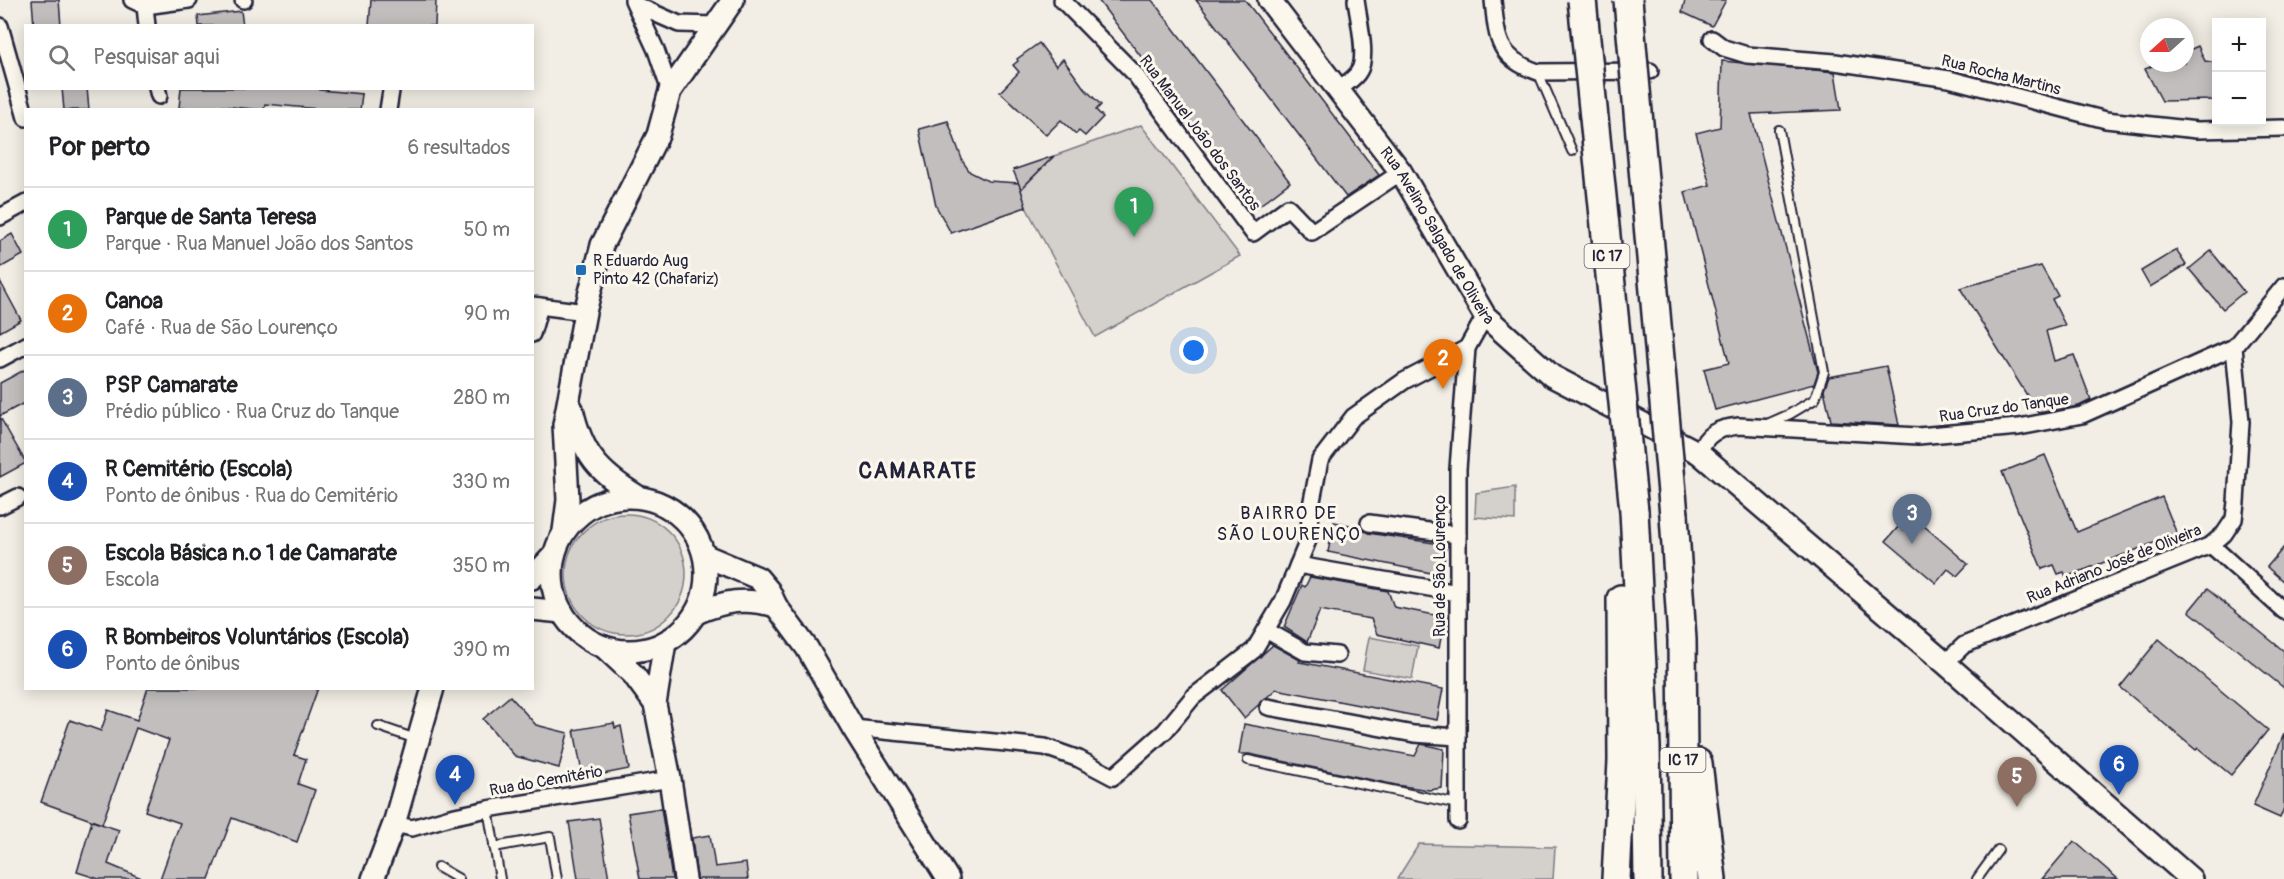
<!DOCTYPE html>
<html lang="pt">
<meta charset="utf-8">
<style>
:root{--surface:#fff;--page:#f6f6f6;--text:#202124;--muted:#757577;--line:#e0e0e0;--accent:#1f6fb2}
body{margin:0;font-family:Pangolin,sans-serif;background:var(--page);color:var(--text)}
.controls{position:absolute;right:18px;top:18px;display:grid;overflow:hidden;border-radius:0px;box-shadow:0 3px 15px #0003}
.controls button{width:54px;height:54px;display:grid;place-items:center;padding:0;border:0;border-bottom:2px solid var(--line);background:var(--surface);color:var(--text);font:30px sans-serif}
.compass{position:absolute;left:2140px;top:18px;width:54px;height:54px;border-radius:50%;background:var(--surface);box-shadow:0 3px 15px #0003;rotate:249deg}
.you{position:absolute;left:1194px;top:351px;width:21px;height:21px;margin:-15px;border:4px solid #fff;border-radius:50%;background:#1a73e8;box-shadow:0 0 0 9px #1a73e833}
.badge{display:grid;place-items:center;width:39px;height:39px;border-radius:50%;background:var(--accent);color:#fff;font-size:20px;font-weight:700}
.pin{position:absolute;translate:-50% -50px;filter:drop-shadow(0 2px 3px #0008)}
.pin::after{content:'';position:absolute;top:32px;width:21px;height:18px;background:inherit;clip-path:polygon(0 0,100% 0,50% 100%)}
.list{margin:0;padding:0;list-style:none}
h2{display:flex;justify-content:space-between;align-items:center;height:78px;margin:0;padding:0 24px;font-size:26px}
h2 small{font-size:20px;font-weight:400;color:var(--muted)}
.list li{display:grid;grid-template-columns:39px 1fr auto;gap:18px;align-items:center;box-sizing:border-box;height:84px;padding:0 24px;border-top:2px solid var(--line)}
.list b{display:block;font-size:22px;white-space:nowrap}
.list p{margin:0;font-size:20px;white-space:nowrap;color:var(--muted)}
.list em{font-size:20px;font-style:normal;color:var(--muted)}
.icon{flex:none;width:33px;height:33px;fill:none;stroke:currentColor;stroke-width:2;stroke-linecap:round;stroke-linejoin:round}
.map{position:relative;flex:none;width:2284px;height:879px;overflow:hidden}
.search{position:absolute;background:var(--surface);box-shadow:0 3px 15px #0003;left:24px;top:24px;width:510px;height:66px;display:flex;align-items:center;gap:15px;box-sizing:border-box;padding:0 21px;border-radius:0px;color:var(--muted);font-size:22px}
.panel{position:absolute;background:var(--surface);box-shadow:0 3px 15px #0003;left:24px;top:108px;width:510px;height:582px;border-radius:0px}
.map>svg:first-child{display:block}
.green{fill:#d4d1cc;stroke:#7b7a84;stroke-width:1.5}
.building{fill:#c2bebe;stroke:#22223b;stroke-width:1.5}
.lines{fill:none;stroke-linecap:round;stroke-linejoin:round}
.lane-casing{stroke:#22223b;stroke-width:12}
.street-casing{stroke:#22223b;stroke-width:20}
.secondary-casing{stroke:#22223b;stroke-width:26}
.highway-casing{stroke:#22223b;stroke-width:32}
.lane{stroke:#fbf7ec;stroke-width:8}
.street{stroke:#fbf7ec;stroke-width:15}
.secondary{stroke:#fbf7ec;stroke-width:21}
.highway{stroke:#fbf7ec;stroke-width:27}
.highway-bridge-casing{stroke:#22223b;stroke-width:32;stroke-linecap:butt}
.highway-bridge{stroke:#fbf7ec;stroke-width:27}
.poi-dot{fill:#1f6fb2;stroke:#fbf7ec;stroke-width:2}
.labels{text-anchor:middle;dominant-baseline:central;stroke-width:6;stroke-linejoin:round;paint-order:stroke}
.shield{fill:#fbf7ec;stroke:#636270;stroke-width:1.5}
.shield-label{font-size:15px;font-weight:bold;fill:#22223b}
.street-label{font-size:16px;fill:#22223b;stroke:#fbf7ec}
.poi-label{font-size:16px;fill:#22223b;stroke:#fbf7ec;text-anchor:start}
.neighbourhood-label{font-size:18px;letter-spacing:1.5px;fill:#22223b;stroke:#fbf7ec}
.district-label{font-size:22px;font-weight:bold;letter-spacing:1.5px;fill:#22223b;stroke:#fbf7ec}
</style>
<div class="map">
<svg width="2284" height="879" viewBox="0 0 2284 879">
<rect width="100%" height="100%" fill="#f2eee5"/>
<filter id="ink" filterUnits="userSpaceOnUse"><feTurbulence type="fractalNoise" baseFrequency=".0167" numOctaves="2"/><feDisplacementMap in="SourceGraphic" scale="12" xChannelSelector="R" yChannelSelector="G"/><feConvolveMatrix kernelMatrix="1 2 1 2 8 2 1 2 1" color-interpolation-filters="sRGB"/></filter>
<g filter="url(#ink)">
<g class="green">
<polygon points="1141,125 1240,256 1095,337 1026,207 1021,190 1054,156"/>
<polygon points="1515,487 1515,520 1475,517 1476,493"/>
<circle cx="626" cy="574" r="60"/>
<polygon points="1369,637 1418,646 1412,679 1363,670"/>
<polygon points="1419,844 1555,847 1553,879 1397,879"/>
</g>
<g class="building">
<polygon points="32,0 59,0 61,26 34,26"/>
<polygon points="371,0 436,0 435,26 369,26"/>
<polygon points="1098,0 1152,0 1290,182 1256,208"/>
<polygon points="1196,0 1245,0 1379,175 1346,197"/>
<polygon points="1685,0 1726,0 1712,26 1682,12"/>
<polygon points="241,11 243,26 199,26 198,16"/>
<polygon points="1039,43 1056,66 1063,59 1084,88 1101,105 1096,110 1103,117 1085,136 1079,131 1076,134 1061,120 1046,135 1000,92 1019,72 1013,65 1018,61 1017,59"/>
<polygon points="2198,46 2205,61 2217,63 2217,100 2162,101 2145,69 2159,63 2185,63 2185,52"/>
<polygon points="1722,61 1835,72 1841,110 1751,114 1818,372 1814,384 1715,410 1704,369 1729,363 1685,192 1710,185 1696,133 1720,127"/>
<polygon points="62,88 87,88 89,110 64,110"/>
<polygon points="181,88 320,88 320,90 362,94 360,110 330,110 265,104 264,110 222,106 221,110 179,108"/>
<polygon points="948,121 963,162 970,172 988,181 1019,183 1026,207 951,233 936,206 919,129"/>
<polygon points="1054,156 1021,189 1013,170"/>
<polygon points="12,234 23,255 0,268 0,241"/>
<polygon points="2176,250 2186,265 2150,287 2141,271"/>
<polygon points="2211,251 2244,292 2223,309 2189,269"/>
<polygon points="2041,266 2058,296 2052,299 2065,325 2046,331 2054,361 2074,355 2091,400 2079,406 2038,413 1960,288"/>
<polygon points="0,281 21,320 0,332"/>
<polygon points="1886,366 1899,425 1831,421 1824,390 1829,377"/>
<polygon points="26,369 26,402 0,416 0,383"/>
<polygon points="0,417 26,463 0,477"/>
<polygon points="2045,455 2077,532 2162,497 2177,534 2066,577 2064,572 2058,574 2054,565 2042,569 2002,472"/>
<polygon points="1915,518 1968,564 1957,576 1948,569 1936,583 1886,541 1899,526 1904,531"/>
<polygon points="1334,522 1360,527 1368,533 1447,545 1441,575 1328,552"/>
<polygon points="2284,547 2284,582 2267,567"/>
<polygon points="1310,577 1388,591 1394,607 1445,617 1439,648 1377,634 1371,619 1320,610 1307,642 1284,627 1302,585 1305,587"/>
<polygon points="2207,589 2284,651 2284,688 2189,611"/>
<polygon points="2159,639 2268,730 2231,775 2198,748 2196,750 2120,687"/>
<polygon points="1273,645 1300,660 1299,662 1443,689 1437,720 1276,689 1244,718 1222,690"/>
<polygon points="148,688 318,688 294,755 306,759 298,784 315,790 297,842 232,818 209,879 160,879 180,823 145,811 169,740 136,728 102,824 41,802 70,720 101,731 108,710 137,720"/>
<polygon points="510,696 536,725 568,733 559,768 515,756 483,719"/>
<polygon points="614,723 615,728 621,726 629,769 583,778 574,730"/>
<polygon points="1244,724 1415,756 1421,744 1444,749 1442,788 1429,790 1396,785 1249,754 1239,754"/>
<polygon points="2284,734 2284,808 2280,818 2253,806"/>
<polygon points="661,808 672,879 640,879 628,813"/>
<polygon points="599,818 609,879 578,879 569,822"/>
<polygon points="92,821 119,830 108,864 144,879 99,879 77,872"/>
<polygon points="710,835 715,867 746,863 748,879 697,879 692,838"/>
<polygon points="2074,841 2118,879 2042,879"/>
</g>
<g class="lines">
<g class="lane-casing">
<g id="lane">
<polyline points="1538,72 1572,151"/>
<polyline points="1765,425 1790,414 1815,399 1824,372 1779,130"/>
<polyline points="378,726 416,739"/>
<polyline points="1248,760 1458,804"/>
<polyline points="488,809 500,879"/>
<polyline points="494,847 550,837 557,879"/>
<polyline points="438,867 459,879"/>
<polyline points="1977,879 1998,850"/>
</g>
</g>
<g class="street-casing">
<g id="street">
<polyline points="132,0 145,6 189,0"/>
<polyline points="243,0 244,0"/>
<polyline points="633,0 656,50 670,91"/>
<polyline points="1062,0 1134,73 1253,233 1288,207 1312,232 1401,172"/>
<path d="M1493,0c4,39 4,58 45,72l112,-1"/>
<polyline points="636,5 679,24 715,25"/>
<polyline points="145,6 147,26"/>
<polyline points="0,26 26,118"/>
<polyline points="1712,39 1724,48 1747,55 1835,62 1949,79 2106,120 2197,130 2284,128"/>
<polyline points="157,88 159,96"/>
<path d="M1338,90c7,-6 17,-11 21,-19 9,-14 -1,-54 -3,-71"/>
<polyline points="388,110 391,91"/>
<polyline points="0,217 26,203"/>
<polyline points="532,305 585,312"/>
<polyline points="532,334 540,306"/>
<polyline points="0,359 26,345"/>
<path d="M1699,453c7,-20 19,-25 40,-27l179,10 101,-9 63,-12 152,-68 50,-61"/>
<polyline points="0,506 18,497"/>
<polyline points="1369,523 1458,535"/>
<polyline points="2211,545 2284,611"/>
<polyline points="1298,565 1458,593"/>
<polyline points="1266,630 1305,652 1337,655"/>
<polyline points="1945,663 1964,645 2211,545 2224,534 2234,519 2236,502 2241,422 2234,347"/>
<polyline points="1268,707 1414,734 1458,737"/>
<polyline points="853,728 1045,747 1079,759 1113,777 1165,731 1193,697 1254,650 1283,601 1309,538 1310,511 1320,460 1353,417 1404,381 1467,348"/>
<polyline points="1458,821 1458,469 1467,348 1485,316"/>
<polyline points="394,824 412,828 450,817 488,809 670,779"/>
</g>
</g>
<g class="secondary-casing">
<g id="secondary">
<path id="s1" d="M1269,0l132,172 84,144 67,60 147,77 246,210 246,216"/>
<path d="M572,409c10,45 27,64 65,87"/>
<circle cx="629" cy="574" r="77"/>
<polyline points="564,531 568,500 564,425 585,312 602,245 658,135 670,91 733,0"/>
<polyline points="706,556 758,578 769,591 776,606 807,648 853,728 948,879"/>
<polyline points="532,578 553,556"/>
<polyline points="532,609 562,612"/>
<path d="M696,613c29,-12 48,-16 80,-7"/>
<polyline points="665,642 655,704 670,779 685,879"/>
<polyline points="604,647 633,674 655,704"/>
<polyline points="373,879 394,824 433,688"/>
</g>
</g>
<g class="highway-casing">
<g id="highway">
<polyline points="1634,511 1646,746 1648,879"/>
<polyline points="1674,515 1682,640 1684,879"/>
<polyline points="1698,763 1712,879"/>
<polyline points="1616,879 1622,761 1621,599"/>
</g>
</g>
<use href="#lane" class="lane"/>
<use href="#street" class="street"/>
<use href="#secondary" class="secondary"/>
<use href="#highway" class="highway"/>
<g class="highway-bridge-casing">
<g id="highway-bridge">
<polyline points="1582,0 1634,511"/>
<polyline points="1628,0 1674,515"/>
</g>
</g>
<use href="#highway-bridge" class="highway-bridge"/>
</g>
</g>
<rect class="poi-dot" x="575" y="264" width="12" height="12" rx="3"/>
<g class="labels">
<g class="shield">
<rect x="1584.5" y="244" width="45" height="24" rx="4.5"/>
<rect x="1660.5" y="748" width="45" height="24" rx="4.5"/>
</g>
<g class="shield-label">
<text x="1607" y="256">IC 17</text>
<text x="1683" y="760">IC 17</text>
</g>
<g class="street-label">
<text transform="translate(2001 75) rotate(14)">Rua Rocha Martins</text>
<text transform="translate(1200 133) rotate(53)">Rua Manuel João dos Santos</text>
<text stroke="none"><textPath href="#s1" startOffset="290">Rua Avelino Salgado de Oliveira</textPath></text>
<text transform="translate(2004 408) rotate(-8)">Rua Cruz do Tanque</text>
<text transform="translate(2114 564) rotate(-22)">Rua Adriano José de Oliveira</text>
<text transform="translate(1440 566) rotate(-90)">Rua de São Lourenço</text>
<text transform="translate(546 781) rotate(-10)">Rua do Cemitério</text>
</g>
<g class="poi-label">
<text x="593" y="261">R Eduardo Aug<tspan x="593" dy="18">Pinto 42 (Chafariz)</tspan></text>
</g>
<g class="neighbourhood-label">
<text x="1289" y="513">BAIRRO DE<tspan x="1289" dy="21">SÃO LOURENÇO</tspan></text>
</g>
<g class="district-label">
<text x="918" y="471">CAMARATE</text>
</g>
</g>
</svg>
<div class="controls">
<button>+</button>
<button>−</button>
</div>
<svg class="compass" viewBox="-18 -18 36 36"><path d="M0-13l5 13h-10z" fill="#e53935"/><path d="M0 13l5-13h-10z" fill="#757577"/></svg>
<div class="you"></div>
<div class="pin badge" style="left:1134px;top:237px;background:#2e9e5b">1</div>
<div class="pin badge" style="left:1443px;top:389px;background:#e8710a">2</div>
<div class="pin badge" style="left:1912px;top:544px;background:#5c6f8a">3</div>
<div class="pin badge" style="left:455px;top:805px;background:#1a4fb4">4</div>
<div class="pin badge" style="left:2017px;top:807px;background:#8d6e63">5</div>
<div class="pin badge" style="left:2119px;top:795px;background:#1a4fb4">6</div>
<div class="search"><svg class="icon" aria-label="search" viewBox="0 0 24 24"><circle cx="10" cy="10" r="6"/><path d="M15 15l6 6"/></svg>Pesquisar aqui</div>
<section class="panel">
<h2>Por perto<small>6 resultados</small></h2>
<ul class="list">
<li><span class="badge" style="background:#2e9e5b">1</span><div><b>Parque de Santa Teresa</b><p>Parque · Rua Manuel João dos Santos</p></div><em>50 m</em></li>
<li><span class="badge" style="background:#e8710a">2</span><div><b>Canoa</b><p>Café · Rua de São Lourenço</p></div><em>90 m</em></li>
<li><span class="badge" style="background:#5c6f8a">3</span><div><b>PSP Camarate</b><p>Prédio público · Rua Cruz do Tanque</p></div><em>280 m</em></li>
<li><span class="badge" style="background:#1a4fb4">4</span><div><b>R Cemitério (Escola)</b><p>Ponto de ônibus · Rua do Cemitério</p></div><em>330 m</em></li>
<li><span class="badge" style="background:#8d6e63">5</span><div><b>Escola Básica n.º 1 de Camarate</b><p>Escola</p></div><em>350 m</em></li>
<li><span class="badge" style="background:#1a4fb4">6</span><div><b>R Bombeiros Voluntários (Escola)</b><p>Ponto de ônibus</p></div><em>390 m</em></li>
</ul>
</section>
</div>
